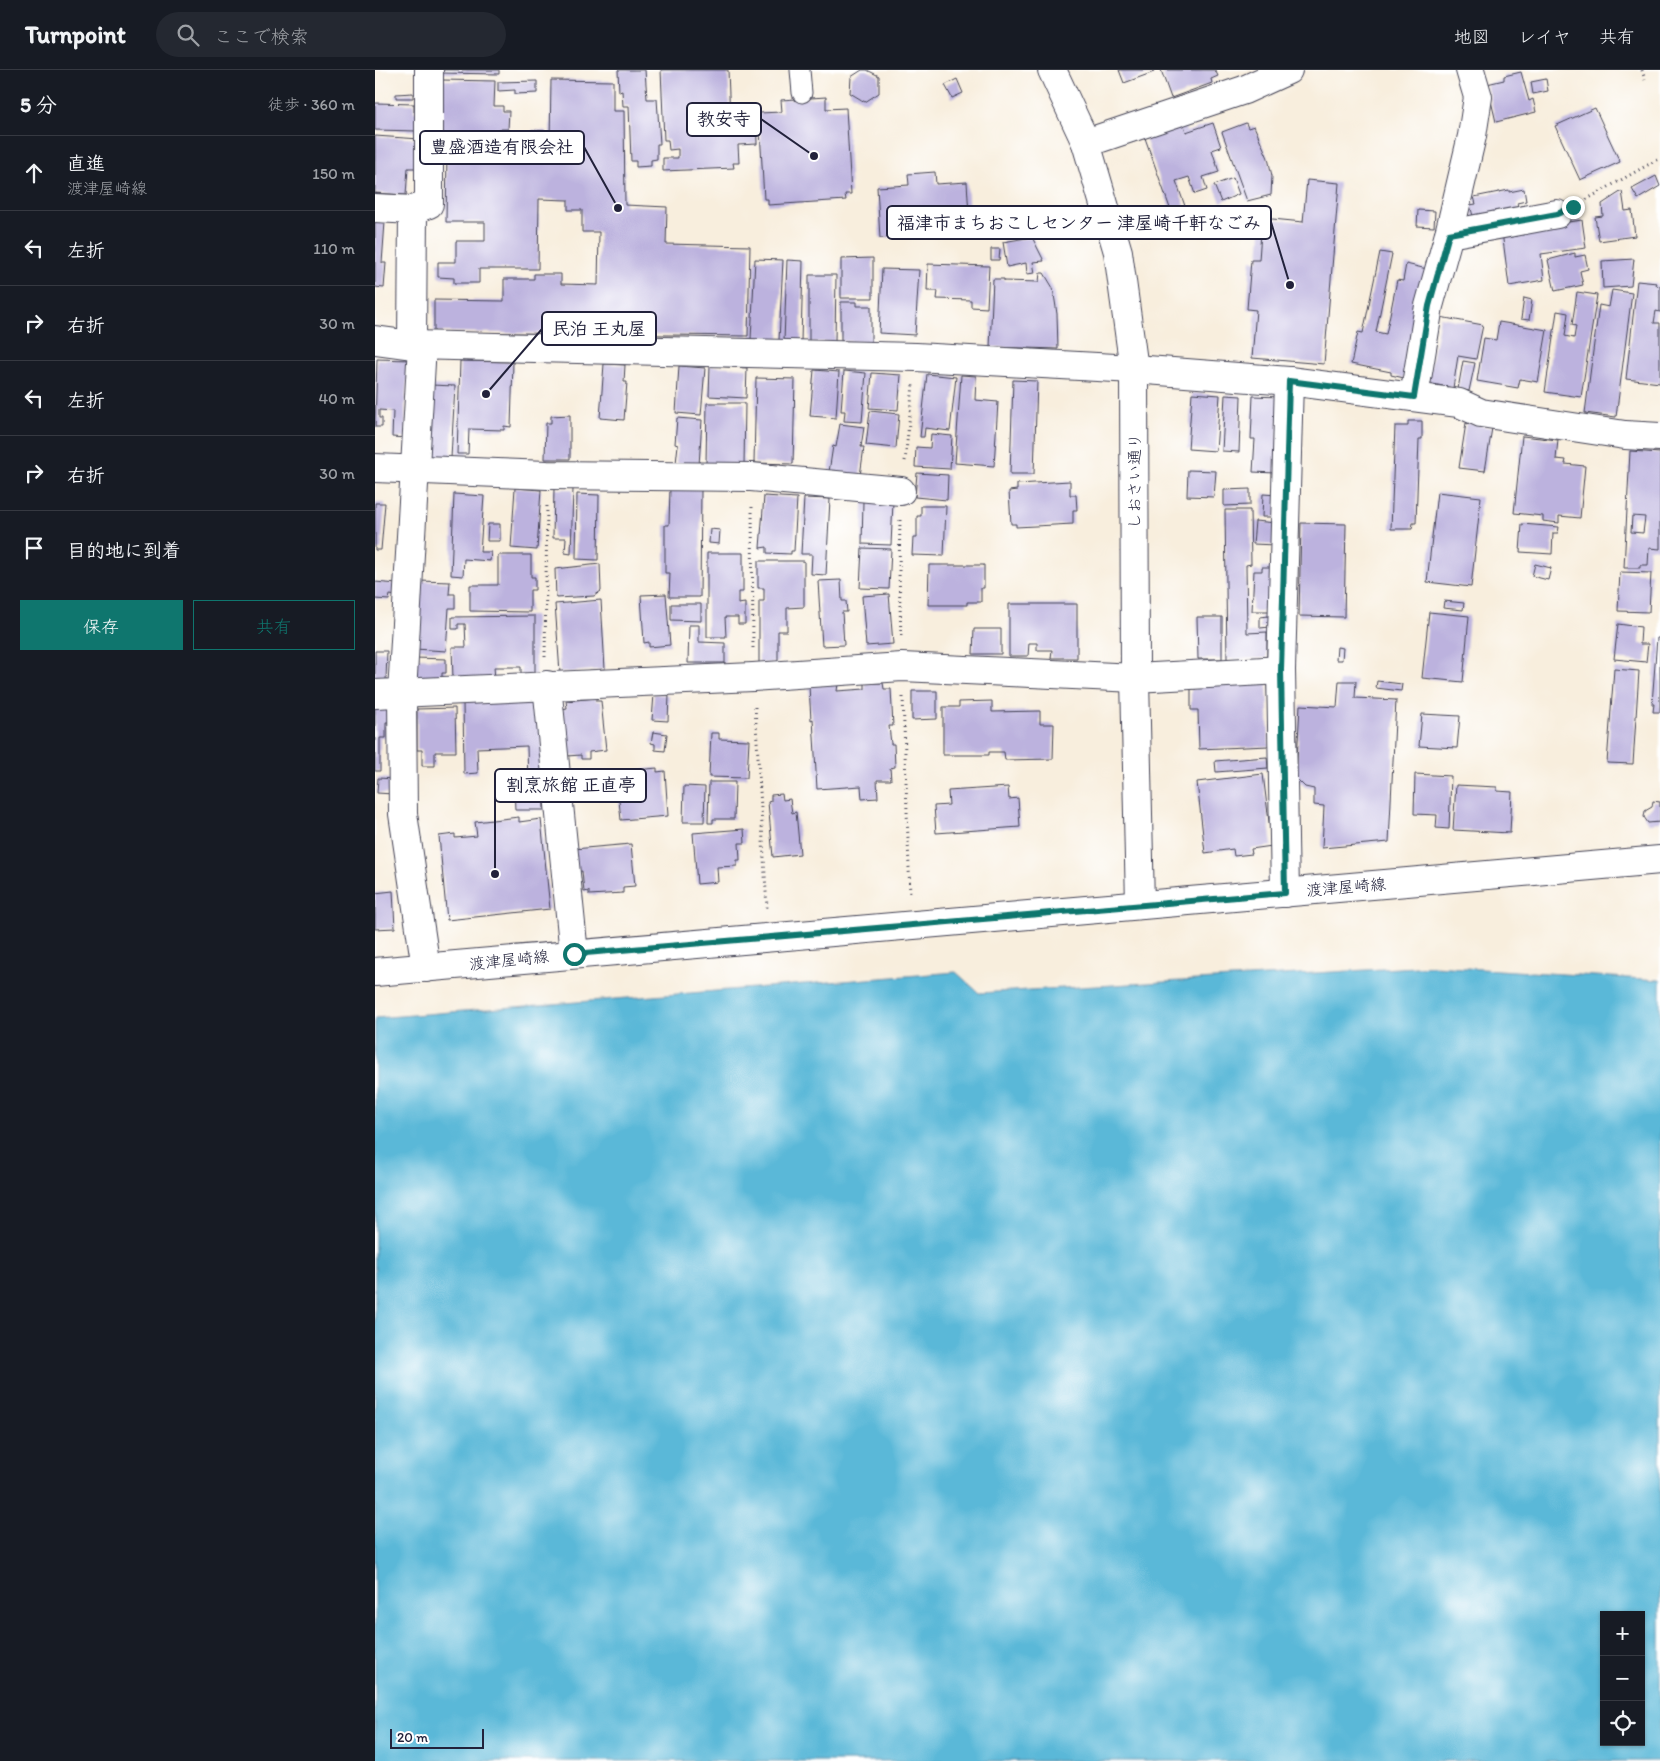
<!DOCTYPE html>
<html lang="ja">
<meta charset="utf-8">
<style>
:root{--surface:#171b24;--page:#242831;--text:#f1f3f6;--muted:#9ea1a6;--line:#363941;--accent:#0f766e}
body{margin:0;font-family:Itim,"Klee One",sans-serif;background:var(--page);color:var(--text)}
.controls{position:absolute;right:15px;bottom:15px;display:grid;overflow:hidden;border-radius:0px;box-shadow:0 1px 4px #0004}
.controls button{width:45px;height:45px;display:grid;place-items:center;padding:0;border:0;border-bottom:1px solid var(--line);background:var(--surface);color:var(--text);font:25px sans-serif}
.scale{position:absolute;left:15px;bottom:12px;width:94px;box-sizing:border-box;padding-left:5px;border:2px solid #22223b;border-top:0;font-size:14px;line-height:18px;white-space:nowrap;color:#22223b;-webkit-text-stroke:4px #fff;paint-order:stroke}
.stop{position:absolute;width:15px;height:15px;margin:-11px;border:4px solid #0f766e;border-radius:50%;background:#fff}
.stop.end{background:#0f766e;border-color:#fff;box-shadow:0 1px 5px #0008}
.list{margin:0;padding:0;list-style:none}
h2{display:flex;justify-content:space-between;align-items:center;height:65px;margin:0;padding:0 20px;font-size:21px}
h2 small{font-size:16px;font-weight:400;color:var(--muted)}
.list li{display:grid;grid-template-columns:32px 1fr auto;gap:15px;align-items:center;box-sizing:border-box;height:75px;padding:0 20px;border-top:1px solid var(--line)}
.list b{display:block;font-size:19px;white-space:nowrap}
.list p{margin:0;font-size:16px;white-space:nowrap;color:var(--muted)}
.list em{font-size:16px;font-style:normal;color:var(--muted)}
.actions{display:flex;gap:10px;padding:15px 20px}
.actions a{flex:1;padding:11px 0;border:1px solid var(--accent);border-radius:0px;text-align:center;font-size:18px;color:var(--accent)}
.actions .main{background:var(--accent);color:#fff}
.icon{flex:none;width:28px;height:28px;fill:none;stroke:currentColor;stroke-width:2;stroke-linecap:round;stroke-linejoin:round}
.map{position:relative;flex:none;width:1285px;height:1691px;overflow:hidden}
header{display:flex;align-items:center;gap:30px;box-sizing:border-box;height:70px;padding:0 25px;background:var(--surface);border-bottom:1px solid var(--line)}
header strong{font-size:24px}
nav{display:flex;gap:28px;margin-inline-start:auto;font-size:18px}
.search{width:350px;height:45px;background:var(--page);display:flex;align-items:center;gap:12px;box-sizing:border-box;padding:0 18px;border-radius:28px;color:var(--muted);font-size:19px}
main{display:flex}
aside{flex:1;background:var(--surface)}
.map>svg:first-child{display:block}
.water{fill:#5ab8d8;stroke:#3e6d8a;fill-rule:evenodd}
.building{fill:#bcb2de;fill-rule:evenodd}
.lines{fill:none;stroke-linecap:round;stroke-linejoin:round}
.lane-casing{stroke:#424153;stroke-width:21}
.street-casing{stroke:#424153;stroke-width:30}
.secondary-casing{stroke:#424153;stroke-width:30}
.path{stroke:#424153;stroke-width:3;stroke-dasharray:1 4;stroke-linecap:butt}
.lane{stroke:#fff;stroke-width:19}
.street{stroke:#fff;stroke-width:28}
.secondary{stroke:#fff;stroke-width:28}
.route{stroke:#0f766e;stroke-width:6}
.labels{text-anchor:middle;dominant-baseline:central;stroke-width:4;stroke-linejoin:round;paint-order:stroke}
.street-label{font-size:16px;fill:#22223b;stroke:#fff}
.leader{fill:none;stroke:#22223b;stroke-width:2}
.callout-dot{fill:#22223b;stroke:#fff;stroke-width:2}
.callout{fill:#fff;stroke:#22223b;stroke-width:2}
.callout-label{font-size:18px;text-anchor:middle;font-weight:bold;fill:#22223b}
</style>
<header>
<strong>Turnpoint</strong>
<div class="search"><svg class="icon" aria-label="search" viewBox="0 0 24 24"><circle cx="10" cy="10" r="6"/><path d="M15 15l6 6"/></svg>ここで検索</div>
<nav><a>地図</a><a>レイヤ</a><a>共有</a></nav>
</header>
<main>
<aside>
<h2>5 分<small>徒歩 · 360 m</small></h2>
<ul class="list">
<li><svg class="icon" aria-label="ahead" viewBox="0 0 24 24"><path d="M12 20V5M6 11l6-6 6 6"/></svg><div><b>直進</b><p>渡津屋崎線</p></div><em>150 m</em></li>
<li><svg class="icon" aria-label="left" viewBox="0 0 24 24"><path d="M17 20v-9H6M10 6l-5 5 5 5"/></svg><div><b>左折</b></div><em>110 m</em></li>
<li><svg class="icon" aria-label="right" viewBox="0 0 24 24"><path d="M7 20v-9h11M14 6l5 5-5 5"/></svg><div><b>右折</b></div><em>30 m</em></li>
<li><svg class="icon" aria-label="left" viewBox="0 0 24 24"><path d="M17 20v-9H6M10 6l-5 5 5 5"/></svg><div><b>左折</b></div><em>40 m</em></li>
<li><svg class="icon" aria-label="right" viewBox="0 0 24 24"><path d="M7 20v-9h11M14 6l5 5-5 5"/></svg><div><b>右折</b></div><em>30 m</em></li>
<li><svg class="icon" aria-label="arrive" viewBox="0 0 24 24"><path d="M6 21V4h12l-3 4 3 4H6"/></svg><div><b>目的地に到着</b></div></li>
</ul>
<div class="actions"><a class="main">保存</a><a>共有</a></div>
</aside>
<div class="map">
<svg width="1285" height="1691" viewBox="0 0 1285 1691">
<rect width="100%" height="100%" fill="#fff"/>
<filter id="ink" filterUnits="userSpaceOnUse"><feTurbulence type="fractalNoise" baseFrequency=".02" numOctaves="2"/><feDisplacementMap in="SourceGraphic" scale="10" xChannelSelector="R" yChannelSelector="G"/><feConvolveMatrix kernelMatrix="1 2 1 2 8 2 1 2 1" color-interpolation-filters="sRGB"/></filter>
<filter id="wash" filterUnits="userSpaceOnUse"><feTurbulence type="fractalNoise" baseFrequency=".0096" numOctaves="4" result="noise"/><feDisplacementMap in="SourceGraphic" scale="20" xChannelSelector="R" yChannelSelector="G"/><feGaussianBlur stdDeviation="1.12" result="paint"/><feColorMatrix in="noise" values="0 0 0 0 0 0 0 0 0 0 0 0 0 0 0 0 0 1.4 0 .05"/><feComposite in="paint" operator="in"/></filter>
<g filter="url(#wash)">
<rect width="100%" height="100%" fill="#f8eedd"/>
<path class="water" d="M1058,896l227,14v781h-1285v-743l581,-46 23,21zM1229,1545h37v127h-37z"/>
<g id="blocks">
<g class="building">
<polygon points="66,0 124,0 124,4 66,3"/>
<polygon points="243,0 270,0 272,29 282,29 285,74 282,74 282,89 276,90 276,96 261,97 261,91 256,91 254,36 248,36 247,21 244,22"/>
<polygon points="286,0 353,0 355,50 360,50 360,41 381,40 382,74 363,75 364,93 358,93 359,98 288,101 288,88 303,88 303,79 294,80 293,70 289,70"/>
<polygon points="487,0 492,0 504,6 504,23 490,32 475,23 476,7"/>
<polygon points="744,0 779,0 779,2 749,13"/>
<polygon points="786,0 840,0 843,6 836,9 837,13 796,28"/>
<polygon points="1146,2 1154,31 1158,29 1161,42 1121,52 1112,14 1129,10 1129,6"/>
<polygon points="582,9 588,23 577,28 570,15"/>
<polygon points="1171,9 1173,21 1158,24 1156,12"/>
<polygon points="67,10 120,11 119,36 128,36 128,41 134,41 133,59 125,59 125,66 66,65"/>
<polygon points="176,10 238,11 238,41 249,41 250,135 292,137 291,174 375,176 373,266 59,262 59,230 129,231 129,209 159,209 159,204 186,204 186,214 223,215 224,162 207,162 207,140 193,140 193,130 164,129 163,199 104,199 104,213 79,213 79,208 63,207 63,192 81,192 81,171 110,171 110,152 71,152 72,80 90,80 90,72 175,73"/>
<polygon points="162,11 162,23 140,24 140,20 123,21 123,12"/>
<polygon points="38,23 38,28 21,28 21,24"/>
<polygon points="451,27 451,39 471,38 476,124 470,124 471,130 393,135 393,129 389,129 384,43 407,42 406,30"/>
<polygon points="0,33 39,34 39,42 43,42 42,61 0,60"/>
<polygon points="1220,38 1245,92 1205,110 1180,56"/>
<polygon points="838,53 846,77 837,80 844,102 828,107 832,120 820,124 814,107 801,111 810,136 796,141 770,68 809,55 811,62"/>
<polygon points="871,53 873,58 879,56 893,88 897,106 896,125 872,131 847,62"/>
<polygon points="157,60 171,61 171,66 156,66"/>
<polygon points="0,66 45,69 43,98 33,98 31,125 0,123"/>
<polygon points="560,102 561,114 592,112 595,162 505,168 502,117 534,115 533,104"/>
<polygon points="1281,106 1285,116 1263,129 1257,119"/>
<polygon points="858,108 864,124 846,132 839,115"/>
<polygon points="932,110 964,113 949,294 877,288 881,240 872,239 876,190 884,190 887,148 928,152"/>
<polygon points="1149,119 1151,131 1142,133 1144,141 1099,150 1095,135 1101,134 1099,127 1134,120 1134,122"/>
<polygon points="1247,121 1250,141 1257,140 1260,166 1224,171 1220,147 1228,146 1227,134"/>
<polygon points="1043,140 1060,141 1059,157 1042,156"/>
<polygon points="1207,150 1211,178 1166,184 1169,210 1134,216 1127,162"/>
<polygon points="0,151 10,152 7,193 11,193 9,218 0,217"/>
<polygon points="657,167 669,191 658,192 660,203 652,204 651,193 632,197 628,172"/>
<polygon points="616,179 625,179 624,190 616,190"/>
<polygon points="1005,182 1017,184 1001,262 1011,264 1022,210 1028,211 1031,194 1052,199 1029,308 1016,305 1016,302 976,294 983,262 988,263"/>
<polygon points="1200,183 1200,187 1210,185 1213,199 1205,201 1208,215 1180,221 1173,190"/>
<polygon points="498,188 498,228 466,228 466,189"/>
<polygon points="380,189 408,190 404,270 376,269"/>
<polygon points="1259,189 1256,216 1228,218 1227,191"/>
<polygon points="412,190 428,191 426,272 409,271"/>
<polygon points="553,194 614,196 612,238 596,237 596,230 562,229 563,221 552,221"/>
<polygon points="507,199 544,200 540,265 504,263"/>
<polygon points="665,203 669,203 678,218 682,244 683,279 615,277 618,209 629,209 629,211 664,212"/>
<polygon points="434,205 461,205 460,272 434,272"/>
<polygon points="1262,211 1282,213 1281,215 1285,216 1285,242 1281,241 1279,253 1285,253 1285,313 1251,309"/>
<polygon points="1237,220 1257,223 1241,347 1210,343 1224,235 1234,237"/>
<polygon points="1202,222 1222,225 1206,327 1170,322 1182,241 1193,243 1190,266 1199,268 1201,256 1197,255"/>
<polygon points="1149,228 1157,230 1154,250 1146,249"/>
<polygon points="466,232 482,232 482,236 496,236 496,272 466,271"/>
<polygon points="1065,247 1108,255 1101,289 1083,286 1078,318 1053,313"/>
<polygon points="1124,252 1172,260 1163,312 1145,309 1143,318 1102,311 1109,268 1121,270"/>
<polygon points="2,289 34,290 30,333 31,368 17,367 18,341 4,340 4,348 7,348 7,357 0,357"/>
<polygon points="85,291 138,292 136,357 129,356 129,360 94,359 93,384 82,384"/>
<polygon points="1088,291 1100,293 1094,321 1083,319"/>
<polygon points="229,294 250,295 249,312 252,312 249,350 225,348"/>
<polygon points="304,296 330,298 326,345 301,343"/>
<polygon points="335,296 372,298 371,328 334,326"/>
<polygon points="439,300 464,302 461,348 435,346"/>
<polygon points="469,301 491,303 487,352 469,351 470,341 466,341"/>
<polygon points="497,303 526,305 523,340 494,338"/>
<polygon points="552,304 581,307 575,361 550,358 549,367 545,367"/>
<polygon points="586,305 601,306 600,330 623,332 619,396 580,393"/>
<polygon points="381,308 420,309 418,394 379,393"/>
<polygon points="638,310 662,311 659,404 635,404"/>
<polygon points="56,315 80,316 76,388 54,387"/>
<polygon points="817,323 845,325 841,381 813,379"/>
<polygon points="850,325 866,326 864,382 847,381"/>
<polygon points="878,326 905,327 901,403 878,402 880,369 876,369"/>
<polygon points="332,333 370,333 369,395 331,394"/>
<polygon points="495,341 524,344 521,378 491,375"/>
<polygon points="195,345 195,389 170,389 171,353 176,353 176,346"/>
<polygon points="302,348 327,350 324,395 301,393 303,375 300,374"/>
<polygon points="1033,351 1047,351 1047,369 1044,369 1041,453 1038,453 1037,459 1016,459 1020,356 1033,356"/>
<polygon points="1091,353 1117,358 1110,401 1084,398"/>
<polygon points="465,354 489,357 486,377 489,377 485,406 454,402 458,376 461,377"/>
<polygon points="556,364 577,366 575,399 540,397 541,377 555,378"/>
<polygon points="1147,366 1183,370 1181,389 1191,390 1190,394 1210,396 1205,448 1184,446 1184,453 1168,451 1168,446 1139,443"/>
<path d="M1255,381l30,2v96l-11,-1 -1,17h-8v3h-16zM1257,446l13,1 -2,16 -12,-1z"/>
<polygon points="813,400 841,401 839,427 812,426"/>
<polygon points="542,403 573,405 572,430 540,427"/>
<polygon points="695,411 695,425 701,425 702,440 698,440 698,454 641,457 641,454 636,454 634,421 642,420 642,414"/>
<polygon points="140,418 166,420 162,480 136,478"/>
<polygon points="295,418 326,419 325,527 294,527 295,503 290,503 290,455 294,455"/>
<polygon points="179,419 198,419 196,484 190,483 191,468 178,468"/>
<polygon points="875,419 875,435 849,436 849,420"/>
<polygon points="1062,422 1106,427 1096,517 1052,512"/>
<polygon points="79,424 109,426 105,482 116,482 115,491 89,489 88,506 76,505"/>
<polygon points="202,424 224,425 223,490 201,489"/>
<polygon points="888,424 902,425 901,447 887,447"/>
<polygon points="389,426 422,428 419,481 416,481 416,484 392,483 392,477 385,478"/>
<polygon points="429,428 455,429 451,505 436,504 437,484 426,484"/>
<polygon points="488,431 518,432 516,475 487,474"/>
<polygon points="0,433 10,433 6,480 0,480"/>
<polygon points="546,436 571,436 569,486 537,485 538,468 542,468 542,446 546,446"/>
<polygon points="850,440 875,440 876,494 871,495 872,563 892,562 892,588 852,589"/>
<polygon points="880,451 901,453 900,475 878,474"/>
<polygon points="926,453 971,454 969,547 924,546"/>
<polygon points="113,454 125,454 125,471 112,471"/>
<polygon points="1147,454 1184,457 1183,463 1178,463 1177,484 1145,482"/>
<polygon points="335,459 345,460 344,474 334,473"/>
<polygon points="487,478 516,479 514,519 485,518"/>
<polygon points="332,483 368,483 368,522 363,522 363,534 370,533 370,554 363,554 363,547 350,547 351,567 332,567"/>
<polygon points="123,485 156,485 156,507 160,507 160,520 155,520 155,542 95,541 95,515 123,515"/>
<polygon points="383,491 429,491 429,537 412,538 412,561 403,561 403,593 384,593 384,531 389,531 389,518 383,518"/>
<polygon points="225,494 226,521 219,526 181,528 180,499"/>
<polygon points="1160,494 1176,498 1173,510 1157,506"/>
<polygon points="554,495 609,495 609,518 606,518 606,532 592,532 592,535 553,535"/>
<polygon points="887,497 898,497 896,541 877,541 879,501 887,501"/>
<polygon points="1245,502 1276,503 1274,542 1243,541"/>
<polygon points="466,510 467,531 471,531 472,542 467,542 469,575 447,576 443,511"/>
<polygon points="44,511 75,512 74,524 80,524 80,538 74,538 71,581 40,579"/>
<polygon points="0,512 22,514 21,526 15,525 14,530 0,529"/>
<polygon points="291,524 295,575 274,577 274,572 269,573 266,525"/>
<polygon points="514,524 518,574 491,576 487,526"/>
<polygon points="226,530 230,599 185,603 180,534"/>
<polygon points="1069,531 1089,533 1088,540 1068,538"/>
<polygon points="296,534 326,534 326,551 296,550"/>
<polygon points="634,534 702,534 702,588 676,588 677,580 662,580 662,573 654,573 653,586 634,586"/>
<polygon points="1054,542 1094,546 1088,612 1047,608"/>
<polygon points="160,546 160,605 146,605 146,597 119,597 120,609 78,610 77,577 91,577 90,554 83,554 83,559 77,559 77,547"/>
<polygon points="894,546 895,557 885,558 885,547"/>
<polygon points="822,547 847,547 847,589 823,589"/>
<polygon points="1243,554 1266,557 1265,574 1273,574 1271,592 1239,589"/>
<polygon points="314,555 324,555 324,572 350,573 350,593 313,593"/>
<polygon points="599,559 626,559 626,584 598,584"/>
<polygon points="1282,568 1285,568 1285,642 1278,642 1279,634 1277,634"/>
<polygon points="962,577 968,578 967,590 961,590"/>
<polygon points="0,581 12,581 11,610 5,610 5,613 0,613"/>
<polygon points="40,588 71,589 71,603 67,603 67,611 39,610"/>
<polygon points="1239,599 1264,601 1258,694 1232,693"/>
<polygon points="964,611 981,611 980,628 1021,630 1014,772 947,778 949,736 939,735 939,719 930,717 921,708 925,635 962,637"/>
<polygon points="1002,611 1027,614 1026,621 1001,618"/>
<polygon points="892,612 894,676 824,679 823,640 816,640 816,619 821,619 821,614"/>
<polygon points="490,613 508,613 509,619 516,619 518,656 514,656 516,674 519,674 520,697 515,698 516,710 502,710 503,728 487,729 486,716 442,719 438,649 436,650 434,616 463,614 462,621 490,619"/>
<polygon points="537,621 562,621 562,649 537,650"/>
<polygon points="279,624 294,625 293,651 277,650"/>
<polygon points="221,628 221,631 226,631 231,680 214,682 214,689 206,689 206,685 192,686 187,639 192,638 191,631"/>
<polygon points="163,630 167,662 169,740 140,740 139,715 153,715 152,676 102,678 103,703 89,704 88,631"/>
<polygon points="617,631 617,642 665,641 665,654 679,654 678,689 630,690 629,682 614,682 614,685 568,685 568,637 584,637 584,632"/>
<polygon points="0,636 17,636 17,652 11,652 11,668 5,668 5,701 0,701"/>
<polygon points="80,638 81,682 60,682 60,696 47,696 47,680 42,680 42,639"/>
<polygon points="1047,644 1085,646 1082,678 1044,676"/>
<polygon points="278,662 292,664 290,681 280,680 280,674 276,673"/>
<polygon points="336,663 344,663 344,669 374,670 372,708 334,707"/>
<polygon points="892,687 893,698 841,702 840,691"/>
<polygon points="282,698 282,702 290,701 293,746 246,750 241,702"/>
<polygon points="888,704 897,776 876,779 877,784 859,786 858,779 830,783 822,712"/>
<polygon points="1040,704 1076,706 1074,759 1061,758 1062,745 1039,744"/>
<polygon points="3,708 19,709 18,724 2,723"/>
<polygon points="334,712 360,712 359,749 338,749 338,753 333,753"/>
<polygon points="1081,715 1122,717 1122,721 1137,722 1135,763 1078,760"/>
<polygon points="309,716 330,717 329,752 308,752"/>
<polygon points="633,717 634,729 643,728 645,757 561,763 559,736 574,735 573,721"/>
<polygon points="407,724 408,730 415,729 417,743 421,742 425,784 398,787 393,732 396,731 396,725"/>
<polygon points="1278,731 1285,732 1285,752 1273,753 1269,747 1270,741 1277,737"/>
<polygon points="144,747 144,752 166,749 175,839 72,850 64,766 80,764 80,768 102,766 100,752"/>
<polygon points="369,759 370,773 364,773 365,790 362,790 362,796 342,797 343,812 322,814 318,763"/>
<polygon points="256,774 260,816 248,817 248,823 214,825 214,821 209,822 207,801 201,802 199,779"/>
<polygon points="18,821 20,858 0,859 0,823"/>
</g>
</g>
</g>
<g filter="url(#ink)">
<use href="#blocks" fill-opacity="0" stroke="#424153" stroke-width="1"/>
<g class="lines">
<g class="lane-casing">
<polyline id="lane" points="425,0 427,23"/>
</g>
<g class="street-casing">
<g id="street">
<polyline points="711,73 869,20 913,0"/>
<polyline points="0,138 38,140 54,134 54,0"/>
<polyline points="1074,164 1182,144"/>
<polyline points="0,270 37,275 541,287 759,299 914,311 1084,333 1106,343 1250,365 1285,367"/>
<polyline points="37,275 38,140"/>
<polyline points="47,275 27,623 28,744 51,898"/>
<polyline points="1039,327 1054,236 1074,164 1097,66 1103,27 1095,0"/>
<polyline points="0,398 172,405 376,407 526,421"/>
<polyline points="172,615 199,884"/>
<polyline points="0,624 378,607 527,597 760,608 906,600"/>
<polyline points="910,823 906,600 914,311"/>
</g>
</g>
<g class="secondary-casing">
<g id="secondary">
<polyline points="677,0 711,73 743,182 759,299 760,608 765,835"/>
<polyline points="0,902 1285,790"/>
</g>
</g>
<g class="path">
<polyline points="1267,0 1270,10"/>
<polyline points="1207,132 1285,88"/>
<polyline points="530,391 538,315"/>
<polyline points="377,437 378,578"/>
<polyline points="525,450 524,502 526,568"/>
<polyline points="170,587 172,433"/>
<polyline points="528,627 535,826"/>
<polyline points="380,637 392,838"/>
</g>
<use href="#lane" class="lane"/>
<use href="#street" class="street"/>
<use href="#secondary" class="secondary"/>
</g>
</g>
<g class="lines" filter="url(#ink)">
<polyline class="route" points="199,884 910,823 906,600 914,311 1039,327 1054,236 1074,164 1182,144 1198,137"/>
</g>
<g class="labels">
<g class="street-label">
<text transform="translate(759 411) rotate(-90)">しおさい通り</text>
<text transform="translate(971 817) rotate(-5)">渡津屋崎線</text>
<text transform="translate(134 890) rotate(-6)">渡津屋崎線</text>
</g>
</g>
<path class="leader" d="M439 86L386 49M243 138L209 77M915 215L896 152M111 324L167 259M120 804L120 715"/>
<g class="callout-dot">
<circle cx="439" cy="86" r="5"/>
<circle cx="243" cy="138" r="5"/>
<circle cx="915" cy="215" r="5"/>
<circle cx="111" cy="324" r="5"/>
<circle cx="120" cy="804" r="5"/>
</g>
<g class="callout">
<rect x="312" y="33" width="74" height="33" rx="5"/>
<rect x="45" y="61" width="164" height="33" rx="5"/>
<rect x="512" y="136" width="384" height="33" rx="5"/>
<rect x="167" y="242" width="114" height="33" rx="5"/>
<rect x="120" y="699" width="151" height="33" rx="5"/>
</g>
<g class="callout-label">
<text x="349" y="55">教安寺</text>
<text x="127" y="83">豊盛酒造有限会社</text>
<text x="704" y="159">福津市まちおこしセンター 津屋崎千軒なごみ</text>
<text x="224" y="265">民泊 王丸屋</text>
<text x="196" y="721">割烹旅館 正直亭</text>
</g>
</svg>
<div class="controls">
<button>+</button>
<button>−</button>
<button><svg class="icon" aria-label="locate" viewBox="0 0 24 24"><circle cx="12" cy="12" r="6"/><path d="M12 2v4M12 18v4M2 12h4M18 12h4"/></svg></button>
</div>
<div class="scale">20 m</div>
<div class="stop" style="left:199px;top:884px"></div>
<div class="stop end" style="left:1198px;top:137px"></div>
</div>
</main>
